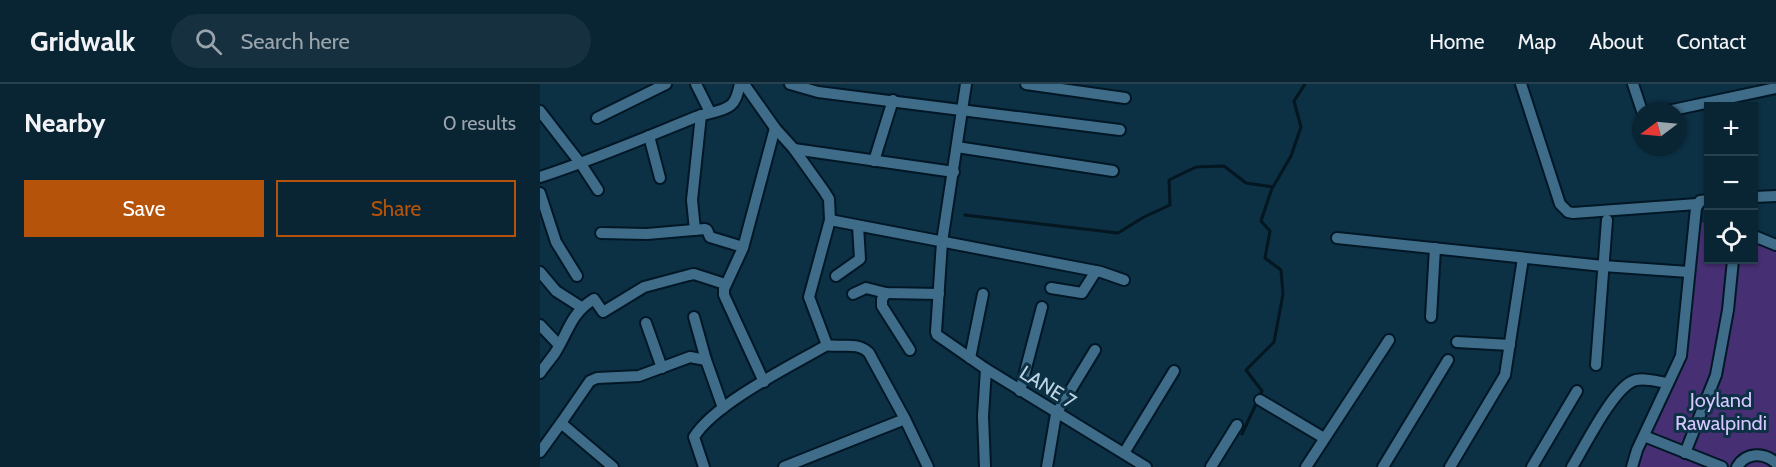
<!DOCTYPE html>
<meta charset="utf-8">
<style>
:root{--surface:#092433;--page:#17303f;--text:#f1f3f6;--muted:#99a4ac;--line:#29414e;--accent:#b45309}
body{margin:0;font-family:Cabin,sans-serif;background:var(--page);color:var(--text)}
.controls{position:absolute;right:18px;top:18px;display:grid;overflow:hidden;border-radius:0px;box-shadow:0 2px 4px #0004}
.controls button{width:54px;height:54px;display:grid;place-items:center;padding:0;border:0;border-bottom:2px solid var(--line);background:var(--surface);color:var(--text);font:30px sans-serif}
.compass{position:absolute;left:1092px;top:18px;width:54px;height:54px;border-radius:50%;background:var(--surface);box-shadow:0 2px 4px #0004;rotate:254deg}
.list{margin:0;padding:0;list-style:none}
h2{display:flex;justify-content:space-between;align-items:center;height:78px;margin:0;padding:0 24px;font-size:26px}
h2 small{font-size:20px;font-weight:400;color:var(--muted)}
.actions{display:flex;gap:12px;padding:18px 24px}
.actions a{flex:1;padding:14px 0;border:2px solid var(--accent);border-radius:0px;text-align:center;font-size:21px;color:var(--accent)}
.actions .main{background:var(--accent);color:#fff}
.icon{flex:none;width:33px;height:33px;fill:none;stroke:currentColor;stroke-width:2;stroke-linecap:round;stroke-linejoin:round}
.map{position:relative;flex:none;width:1236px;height:383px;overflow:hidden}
header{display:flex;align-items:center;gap:36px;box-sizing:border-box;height:84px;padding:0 30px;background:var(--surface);border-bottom:2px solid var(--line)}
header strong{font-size:28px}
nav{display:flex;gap:33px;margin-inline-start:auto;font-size:21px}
.search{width:420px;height:54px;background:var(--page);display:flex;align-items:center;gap:15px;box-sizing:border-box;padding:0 21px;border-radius:33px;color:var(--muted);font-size:22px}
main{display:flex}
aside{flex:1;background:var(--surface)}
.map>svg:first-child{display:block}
.green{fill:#472f73}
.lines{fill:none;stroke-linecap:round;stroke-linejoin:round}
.stream{stroke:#041620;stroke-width:3}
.minor-casing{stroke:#011725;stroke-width:14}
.minor{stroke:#3f6d89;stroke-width:10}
.labels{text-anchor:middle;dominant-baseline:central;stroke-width:6;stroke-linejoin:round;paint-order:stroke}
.street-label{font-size:20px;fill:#bed5e5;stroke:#0c3044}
.park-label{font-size:20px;fill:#d6c7fe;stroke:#0c3044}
</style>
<header>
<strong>Gridwalk</strong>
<div class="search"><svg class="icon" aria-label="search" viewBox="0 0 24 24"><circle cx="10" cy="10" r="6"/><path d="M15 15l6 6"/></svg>Search here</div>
<nav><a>Home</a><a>Map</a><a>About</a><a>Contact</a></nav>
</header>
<main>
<aside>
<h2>Nearby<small>0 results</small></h2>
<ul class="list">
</ul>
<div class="actions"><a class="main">Save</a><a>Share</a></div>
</aside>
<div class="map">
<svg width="1236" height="383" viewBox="0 0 1236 383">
<rect width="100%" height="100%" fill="#0c3044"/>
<polygon class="green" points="1150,135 1168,140 1168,176 1214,176 1214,155 1236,160 1236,383 1094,383 1097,373 1147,275"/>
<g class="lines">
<g class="stream">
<polyline points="425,131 578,149 604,133 630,121 629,96 656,83 684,82 706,99 733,103 751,72 761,43 754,17 765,0"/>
<polyline points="702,350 722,307 706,286 734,258 743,210 741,186 725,174 730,147 721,137 732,104"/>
</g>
<g class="minor-casing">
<g id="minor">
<polyline points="156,0 170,28"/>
<polyline points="204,0 235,44 254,65 284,107 289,115 290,136"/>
<polyline points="250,0 278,8 580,46"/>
<polyline points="426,0 402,158 396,248 397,251 446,285 606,383"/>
<polyline points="486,0 585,14"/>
<polyline points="981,0 1020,120 1028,128 1033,129 1157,120"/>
<polyline points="1093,0 1102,27"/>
<polyline points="0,27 41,80 58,106"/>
<polyline points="1128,27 1236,4"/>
<polyline points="57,34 126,0"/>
<polyline points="109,52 120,94"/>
<polyline points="417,63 573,87"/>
<polyline points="254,65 414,88"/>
<polyline points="334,77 353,16"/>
<path d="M0,93c53,-17 104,-39 156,-60 10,-4 27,-5 35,-12 6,-5 7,-14 9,-21"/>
<polyline points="0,109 16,158 37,192"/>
<polyline points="1214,113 1236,112"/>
<polyline points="155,146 152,116 161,31"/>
<polyline points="61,149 107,150 165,145 167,146 170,153 203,163"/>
<polyline points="1214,152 1236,161"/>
<polyline points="797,154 1063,182 1149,188"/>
<polyline points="0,188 16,207 41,223"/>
<polyline points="296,192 320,175 318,142"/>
<polyline points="511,204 542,209 556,187"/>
<polyline points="346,209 342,215 342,222 370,266"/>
<polyline points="313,210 326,204 346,209 399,210"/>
<polyline points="154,233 166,276"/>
<polyline points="891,233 895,164"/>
<polyline points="106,239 122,284"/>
<polyline points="0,241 19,261"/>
<polyline points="917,258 970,261"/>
<polyline points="430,274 443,210"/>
<polyline points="1056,281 1067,136"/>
<path d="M0,289c5,-7 10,-13 15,-20 14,-22 15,-39 39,-54l9,13 41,-25 45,-12 5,-1 31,10"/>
<polyline points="224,298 184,211 184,205 203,164 235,44"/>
<polyline points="480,307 502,223"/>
<polyline points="720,316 784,354"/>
<polyline points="1104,352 1182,383"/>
<polyline points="0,368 21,339"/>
<polyline points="584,369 634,287"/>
<polyline points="1145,369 1176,291 1188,226 1193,176"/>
<polyline points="73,383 21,339 50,297 57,294 99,292 150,273 166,276 183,324"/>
<path d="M164,383l-10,-30c21,-34 97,-71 133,-92"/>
<polyline points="244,383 365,335"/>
<path d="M388,383l-23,-48 -36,-66c-11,-12 -28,-5 -42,-8l-18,-48 21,-77 271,52 23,8"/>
<polyline points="445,383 443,332 446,285"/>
<polyline points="507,383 516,330 555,266"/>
<polyline points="671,383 697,341"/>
<polyline points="766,383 849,256"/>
<polyline points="843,383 908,276"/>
<polyline points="910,383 965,291 983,174"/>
<polyline points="992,383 1037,307"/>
<path d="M1032,383c13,-21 39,-74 59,-85 10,-6 27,0 37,1"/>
<polyline points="1092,383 1097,366 1141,272 1156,124 1160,117 1168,116"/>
<path d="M1197,383c9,-15 27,-15 39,-4"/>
</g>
</g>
<use href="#minor" class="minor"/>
</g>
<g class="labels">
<g class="street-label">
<text transform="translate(508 303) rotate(32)">LANE 7</text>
</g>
<g class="park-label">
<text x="1181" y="316">Joyland<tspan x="1181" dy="23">Rawalpindi</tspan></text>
</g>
</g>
</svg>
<div class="controls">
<button>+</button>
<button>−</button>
<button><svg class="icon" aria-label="locate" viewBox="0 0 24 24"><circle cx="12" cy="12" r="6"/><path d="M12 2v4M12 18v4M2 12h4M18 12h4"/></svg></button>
</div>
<svg class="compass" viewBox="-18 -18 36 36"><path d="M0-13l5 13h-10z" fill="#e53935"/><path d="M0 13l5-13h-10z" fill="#99a4ac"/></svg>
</div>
</main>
